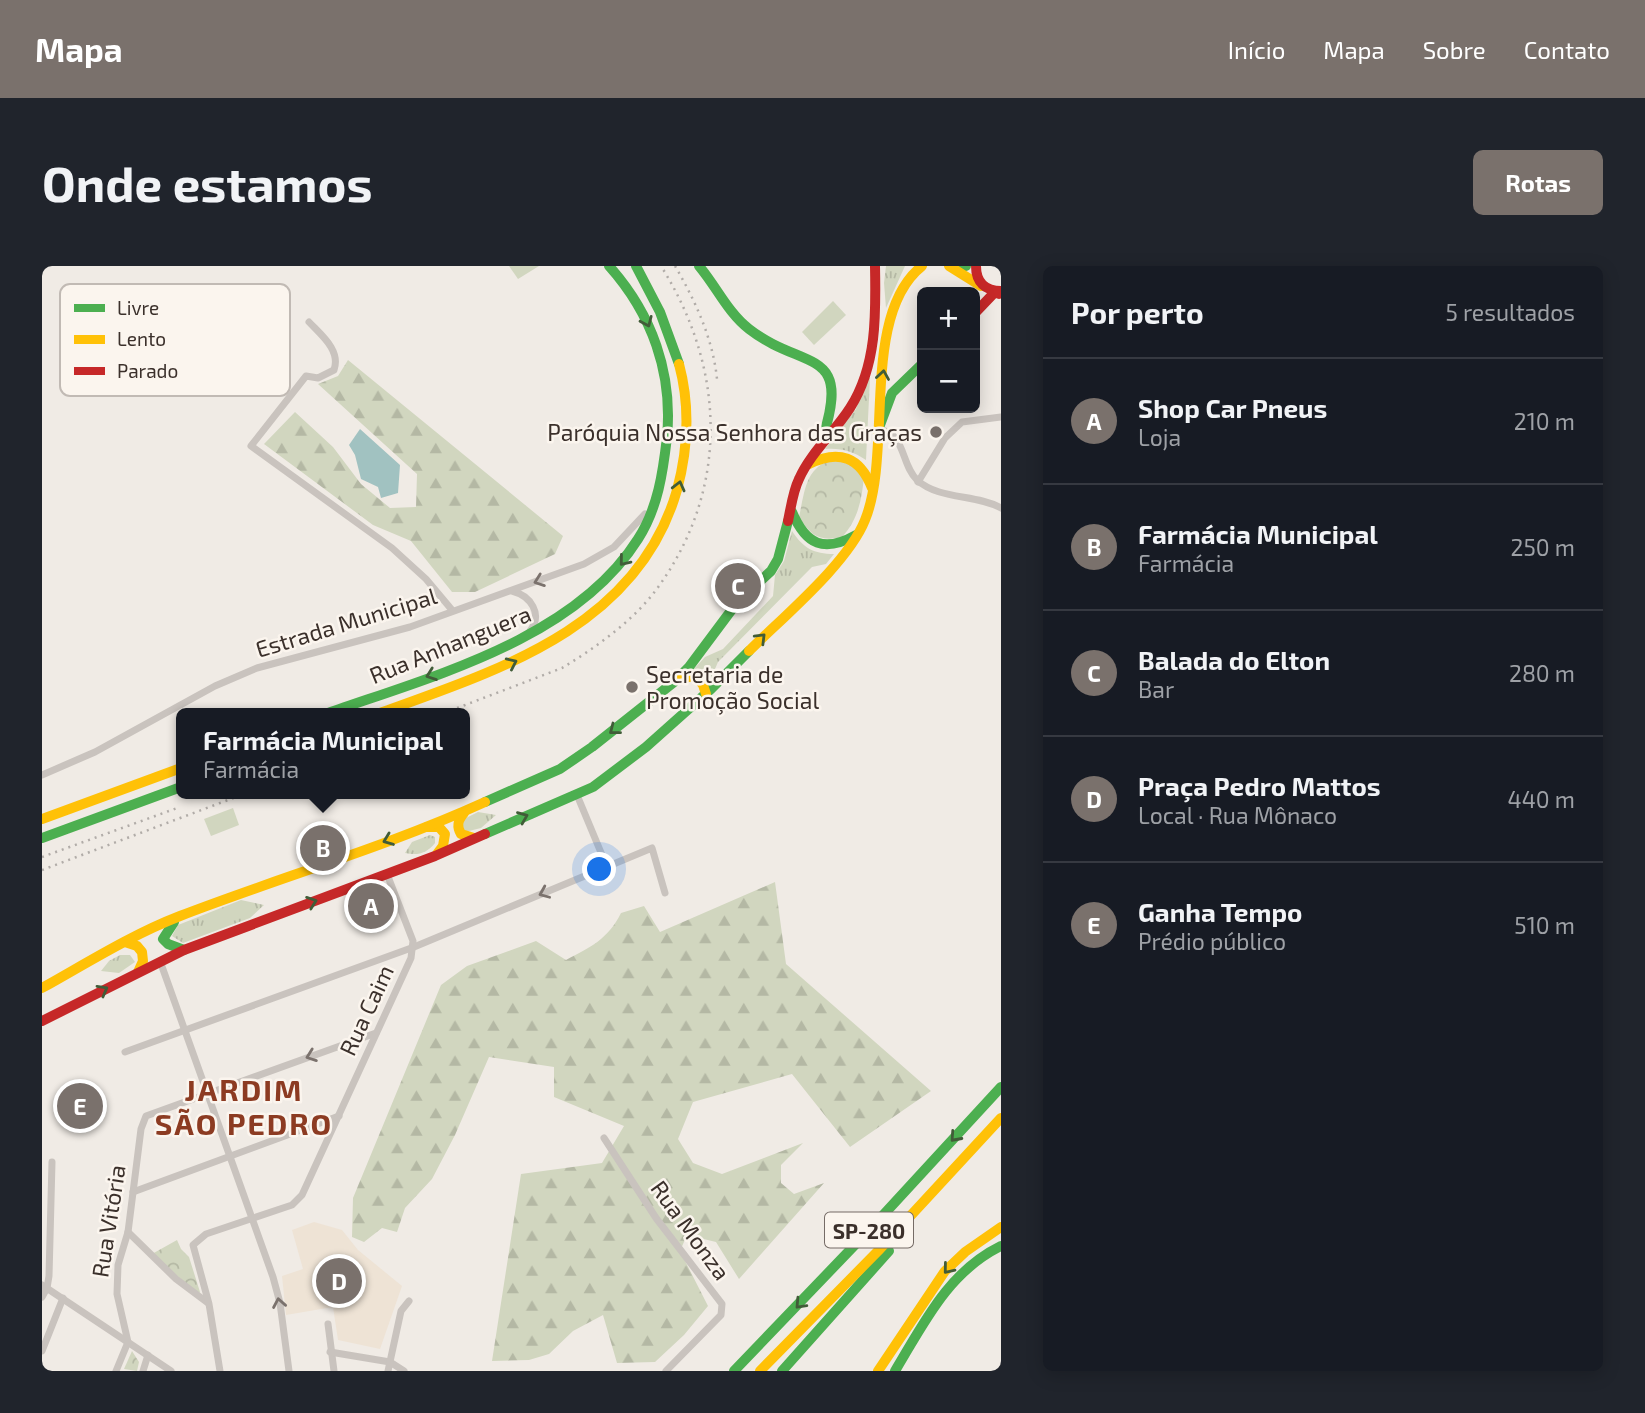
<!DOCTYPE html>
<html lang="pt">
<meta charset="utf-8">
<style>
:root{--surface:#171b24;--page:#20242c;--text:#f1f3f6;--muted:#9ea1a6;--line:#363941;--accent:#7a716c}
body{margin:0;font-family:"Exo 2",sans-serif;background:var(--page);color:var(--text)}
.controls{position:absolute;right:21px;top:21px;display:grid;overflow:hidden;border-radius:10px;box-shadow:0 4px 18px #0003}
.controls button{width:63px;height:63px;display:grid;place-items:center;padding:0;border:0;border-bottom:2px solid var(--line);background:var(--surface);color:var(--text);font:35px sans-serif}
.you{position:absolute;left:558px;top:604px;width:24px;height:24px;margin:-18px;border:5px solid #fff;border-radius:50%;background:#1a73e8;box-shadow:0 0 0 10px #1a73e833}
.badge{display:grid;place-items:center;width:46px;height:46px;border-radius:50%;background:var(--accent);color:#fff;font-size:23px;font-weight:700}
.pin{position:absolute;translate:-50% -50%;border:4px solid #fff;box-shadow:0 2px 7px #0006}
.popup{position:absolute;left:134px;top:442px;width:294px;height:91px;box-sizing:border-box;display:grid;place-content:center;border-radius:10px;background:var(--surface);filter:drop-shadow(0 2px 5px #0005);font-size:23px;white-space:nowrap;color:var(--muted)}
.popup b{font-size:26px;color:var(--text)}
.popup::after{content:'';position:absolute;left:50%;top:100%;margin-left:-14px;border:14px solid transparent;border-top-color:var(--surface)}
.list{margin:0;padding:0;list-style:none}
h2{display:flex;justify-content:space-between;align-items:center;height:91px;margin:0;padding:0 28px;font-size:30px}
h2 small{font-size:23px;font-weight:400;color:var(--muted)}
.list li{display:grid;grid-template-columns:46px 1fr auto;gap:21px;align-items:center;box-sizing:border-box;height:126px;padding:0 28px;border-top:2px solid var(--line)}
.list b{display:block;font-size:26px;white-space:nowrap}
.list p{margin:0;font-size:23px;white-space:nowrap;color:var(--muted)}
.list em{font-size:23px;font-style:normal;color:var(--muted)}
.map{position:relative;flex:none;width:959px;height:1105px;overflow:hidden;border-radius:10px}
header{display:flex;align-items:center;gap:42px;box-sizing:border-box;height:98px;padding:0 35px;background:var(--accent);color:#fff}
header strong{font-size:33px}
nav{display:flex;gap:38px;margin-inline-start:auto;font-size:24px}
.intro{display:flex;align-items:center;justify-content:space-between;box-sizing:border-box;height:168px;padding:0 42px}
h1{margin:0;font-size:49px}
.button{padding:18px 32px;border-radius:10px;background:var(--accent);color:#fff;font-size:24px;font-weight:700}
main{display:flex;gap:42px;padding:0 42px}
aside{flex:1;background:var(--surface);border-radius:10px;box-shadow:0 4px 18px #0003}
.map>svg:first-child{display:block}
.grass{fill:url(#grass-tufts)}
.forest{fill:url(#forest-firs)}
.park{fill:url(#park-crowns)}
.garden{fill:#d1d6bf}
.plaza{fill:#eee3d5}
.water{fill:#a1c2c1}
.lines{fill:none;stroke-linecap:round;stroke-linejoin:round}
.street{stroke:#c9c3be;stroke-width:7}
.fast{stroke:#4caf50;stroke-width:10}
.slow{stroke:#ffc107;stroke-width:10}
.jam{stroke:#c62828;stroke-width:10}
.rail{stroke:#b1aca8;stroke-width:2.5;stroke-dasharray:2 5;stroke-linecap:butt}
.oneway{stroke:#415c38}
.oneway2{stroke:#7b726d}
.poi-dot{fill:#7a716c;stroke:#fbf5ee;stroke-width:2.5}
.labels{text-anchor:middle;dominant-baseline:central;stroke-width:5;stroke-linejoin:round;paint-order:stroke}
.shield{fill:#fbf5ee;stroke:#756b66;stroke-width:2}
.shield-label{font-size:21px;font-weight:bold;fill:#3b302b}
.poi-label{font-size:23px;fill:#3b302b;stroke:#fbf5ee;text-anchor:end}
.street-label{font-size:23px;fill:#3b302b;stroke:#fbf5ee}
.district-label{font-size:30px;font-weight:bold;letter-spacing:2px;fill:#8c3b22;stroke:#fbf5ee}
.key{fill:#fbf5ee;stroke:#c1bab4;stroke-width:2}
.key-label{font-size:19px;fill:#3b302b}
</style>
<header>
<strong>Mapa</strong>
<nav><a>Início</a><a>Mapa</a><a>Sobre</a><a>Contato</a></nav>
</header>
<div class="intro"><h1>Onde estamos</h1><a class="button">Rotas</a></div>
<main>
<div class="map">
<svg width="959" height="1105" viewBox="0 0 959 1105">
<defs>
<pattern id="grass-tufts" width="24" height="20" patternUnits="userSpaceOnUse" patternTransform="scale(1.75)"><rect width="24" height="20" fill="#d1d6bf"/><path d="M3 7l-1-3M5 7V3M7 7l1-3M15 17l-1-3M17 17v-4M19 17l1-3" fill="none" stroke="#b4b8a4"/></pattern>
<pattern id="forest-firs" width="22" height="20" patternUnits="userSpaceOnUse" patternTransform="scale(1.75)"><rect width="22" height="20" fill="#d1d6bf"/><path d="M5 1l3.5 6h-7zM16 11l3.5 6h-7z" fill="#b4b8a4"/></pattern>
<pattern id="park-crowns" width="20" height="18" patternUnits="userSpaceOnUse" patternTransform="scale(1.75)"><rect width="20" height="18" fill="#d1d6bf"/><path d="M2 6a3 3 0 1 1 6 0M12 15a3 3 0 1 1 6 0" fill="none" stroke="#b4b8a4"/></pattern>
</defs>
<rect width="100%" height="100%" fill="#f0ebe5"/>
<g class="grass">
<polygon points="844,0 863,0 844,42 842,17"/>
<path d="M826,112h2l-4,82c-14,-9 -24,-12 -41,-11l31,-40z"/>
<path d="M750,265c11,17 22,23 42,23l-8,10 -14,3 -94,95 -9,21 -2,-1 -5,-8 -9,-4 12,-13 18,-8 50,-53 2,-21 9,-14z"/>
<polygon points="436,546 454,549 439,562 423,566 419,559 422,553"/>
<path d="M388,569l5,2v6c-8,10 -17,13 -30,10l7,-11z"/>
<polygon points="199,634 222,639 208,652 141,677 130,670 136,659"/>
<polygon points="78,689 88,689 93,696 77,707 59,705 67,695"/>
</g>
<g class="forest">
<polygon points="306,94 521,270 513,288 433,326 410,326 369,275 331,259 222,178 253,146 291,181 319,218 348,242 374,241 375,208 276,118 296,110"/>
<path d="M733,616l11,82 145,127 -81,56 -58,-73 -99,28 -15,37 15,24 29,11 81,-31 -22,22v18l13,11 30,-11 -85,96 -23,-37 -29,-7 -7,16 28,55 -24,29 -29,27 -38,1 -14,-48 -30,16 -24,23 -20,6 -37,1 29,-187 81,-11 22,-37 -70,-29v-30l-65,-10 -34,78 -23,44 -27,29 -8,24 -15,-4 -18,14 -12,-5 1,-39 88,-213 26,-19 69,-25 30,19c25,-13 42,-21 55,-47l23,-7 16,26z"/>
</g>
<g class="park">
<path d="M793,193l15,3 14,14c-2,23 -6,44 -22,61 -22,5 -31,-1 -43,-20 6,-26 6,-51 36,-58z"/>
<polygon points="135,974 139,983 147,991 158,1026 156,1028 110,988"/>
<polygon points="90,1085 97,1096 95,1105 82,1103"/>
</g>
<g class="garden">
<polygon points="467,0 497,0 476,13"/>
<polygon points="791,35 804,49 772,79 760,66"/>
<polygon points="191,542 197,559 169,570 162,553"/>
</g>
<polygon class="plaza" points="272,956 300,964 316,984 360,1020 338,1083 296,1074 291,1041 244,1049 240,1010 261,1003 250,964"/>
<g class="water">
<polygon points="127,36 168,54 198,84 242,104 243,112 238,117 227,119 215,117 181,93 175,81 108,50"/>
<polygon points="318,163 358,199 356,227 339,232 336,221 319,213 313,189 307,179"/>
</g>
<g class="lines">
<g class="street">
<path d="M267,56c12,13 32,28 25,48l-16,8 -12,-2 -55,70 141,102 34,31 26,31"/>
<path d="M838,164c25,2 21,35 37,50 22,20 59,14 84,28"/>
<polyline points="876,216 903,172 920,156 959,151"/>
<path d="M470,325c19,5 31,23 18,40"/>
<polyline points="0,509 53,486 173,420 215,402 368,361 542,298 572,281 603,248"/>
<polyline points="535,529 565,601"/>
<polyline points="118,695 231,1011 238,1037 247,1105"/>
<polyline points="83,786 372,681 610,582 623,627"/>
<polyline points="562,872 614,952 680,1038 679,1049 624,1105"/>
<polyline points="91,926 297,850"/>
<polyline points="86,966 134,1013 166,1037"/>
<polyline points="0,1019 129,1105"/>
<polyline points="0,1031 5,1022 7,1010 10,896"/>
<polyline points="286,1058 292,1105"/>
<polyline points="0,1085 21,1032"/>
<polyline points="288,1086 348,1096 362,1105"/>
<polyline points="74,1105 86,1076 75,1028 76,999 86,966 99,863 104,850 334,767"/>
<polyline points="101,1105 106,1089"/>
<polyline points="178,1105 167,1038 151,979 164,968 250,939 260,929 369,692 371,675 345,608"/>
<polyline points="346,1105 359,1045 367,1035"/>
</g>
<g class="fast">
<polyline points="594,0 618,46 637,98"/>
<path d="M657,0c17,20 29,47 50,63 54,42 103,17 74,108"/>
<polyline points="913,0 924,0"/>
<polyline points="838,159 850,127 880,98"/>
<path d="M750,246c14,33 32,41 64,23"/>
<path d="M286,447c105,-37 247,-74 310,-174 20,-31 25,-67 29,-102 6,-64 -15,-123 -58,-171"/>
<polyline points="443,536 518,503 550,481 632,416 647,401 694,338 729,305 736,293 746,255"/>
<polyline points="443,568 551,521 604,481 669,423 707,385"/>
<polyline points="0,572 139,521"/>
<polyline points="132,656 121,673 126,678 142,684"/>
<polyline points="692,1105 832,959 959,821"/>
<polyline points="740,1105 847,985"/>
<path d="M853,1105c29,-48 53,-99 106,-125"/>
</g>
<g class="slow">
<polyline points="907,0 939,20"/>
<path d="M767,198c30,-15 51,-7 63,24"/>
<path d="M707,385c34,-34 99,-88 116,-131 28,-68 -5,-205 57,-254"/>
<polyline points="637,414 653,409 661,419 664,428"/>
<path d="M338,447c119,-43 258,-86 297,-223 11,-41 13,-85 2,-126"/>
<path d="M422,547c-6,7 -8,13 -3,21l13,4"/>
<polyline points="0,553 139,502"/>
<polyline points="385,561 397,561 403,568 401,580 395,588"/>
<polyline points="83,676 95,680 100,686 101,695 96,706"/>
<path d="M0,722c45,-25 89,-53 138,-72 101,-39 206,-69 305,-114"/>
<polyline points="718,1105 836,985 959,852"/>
<polyline points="836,1105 903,1005 923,986 959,961"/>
</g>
<g class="jam">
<path d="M934,0c0,16 9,25 25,25"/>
<polyline points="933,47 954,25 957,28"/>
<path d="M746,255c3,-14 5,-30 11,-42 12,-27 35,-46 51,-71 27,-42 26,-94 25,-142"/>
<polyline points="0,755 142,684 393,590 443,568"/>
</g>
<g class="rail">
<path d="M633,0c20,34 38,73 42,113"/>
<path d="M402,447l118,-45c33,-20 70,-46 94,-78 74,-100 70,-221 5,-324"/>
<polyline points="0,591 138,541"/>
<polyline points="0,604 202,528"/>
</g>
</g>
<defs><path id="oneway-chevron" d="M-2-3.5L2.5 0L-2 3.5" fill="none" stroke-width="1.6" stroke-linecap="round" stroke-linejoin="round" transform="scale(1.75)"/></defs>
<g class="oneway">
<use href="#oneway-chevron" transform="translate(605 56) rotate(66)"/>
<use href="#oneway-chevron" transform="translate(841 109) rotate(-81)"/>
<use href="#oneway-chevron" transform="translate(637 220) rotate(-76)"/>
<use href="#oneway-chevron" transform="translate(582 295) rotate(129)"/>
<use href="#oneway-chevron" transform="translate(719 372) rotate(-45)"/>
<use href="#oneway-chevron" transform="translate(470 397) rotate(-25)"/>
<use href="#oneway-chevron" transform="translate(389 409) rotate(160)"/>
<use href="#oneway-chevron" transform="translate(572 464) rotate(142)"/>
<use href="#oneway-chevron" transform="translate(481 551) rotate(-22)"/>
<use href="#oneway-chevron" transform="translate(346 574) rotate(159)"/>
<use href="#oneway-chevron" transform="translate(270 636) rotate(-20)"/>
<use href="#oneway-chevron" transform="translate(61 724) rotate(-29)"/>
<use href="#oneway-chevron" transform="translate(913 871) rotate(132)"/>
<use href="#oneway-chevron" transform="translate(906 1003) rotate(129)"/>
<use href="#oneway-chevron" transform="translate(758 1038) rotate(133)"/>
</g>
<g class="oneway2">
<use href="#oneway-chevron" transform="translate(497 315) rotate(160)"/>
<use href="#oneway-chevron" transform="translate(502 627) rotate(157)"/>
<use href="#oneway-chevron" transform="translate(269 790) rotate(160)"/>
<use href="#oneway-chevron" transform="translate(237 1037) rotate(-100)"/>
</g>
<g class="poi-dot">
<circle cx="894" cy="166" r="7"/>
<circle cx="590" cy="421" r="7"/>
</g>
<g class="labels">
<rect class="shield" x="783" y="946.5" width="88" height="35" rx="5"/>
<g class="shield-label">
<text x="827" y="964">SP-280</text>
</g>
<g class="poi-label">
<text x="880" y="166">Paróquia Nossa Senhora das Graças</text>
<text x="604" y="408" text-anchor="start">Secretaria de<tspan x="604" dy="26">Promoção Social</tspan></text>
</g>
<g class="street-label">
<text transform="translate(304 356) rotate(-17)">Estrada Municipal</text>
<text transform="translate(408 378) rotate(-22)">Rua Anhanguera</text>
<text transform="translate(324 744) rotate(-65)">Rua Caim</text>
<text transform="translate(66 955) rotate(-81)">Rua Vitória</text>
<text transform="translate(649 964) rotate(54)">Rua Monza</text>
</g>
<g class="district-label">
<text x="202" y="823">JARDIM<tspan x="202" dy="34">SÃO PEDRO</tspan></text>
</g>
</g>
<rect x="18" y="18" width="230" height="112" rx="10" class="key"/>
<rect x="32" y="38" width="31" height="8" fill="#4caf50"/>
<rect x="32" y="69" width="31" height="9" fill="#ffc107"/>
<rect x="32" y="101" width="31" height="8" fill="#c62828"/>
<g class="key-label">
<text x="75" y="49">Livre</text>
<text x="75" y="80">Lento</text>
<text x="75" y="112">Parado</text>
</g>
</svg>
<div class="controls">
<button>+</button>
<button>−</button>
</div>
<div class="you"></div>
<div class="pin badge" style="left:329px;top:640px">A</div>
<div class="pin badge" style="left:281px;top:582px">B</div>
<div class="popup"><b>Farmácia Municipal</b>Farmácia</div>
<div class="pin badge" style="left:696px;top:320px">C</div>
<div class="pin badge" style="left:297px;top:1015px">D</div>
<div class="pin badge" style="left:38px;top:840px">E</div>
</div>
<aside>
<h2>Por perto<small>5 resultados</small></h2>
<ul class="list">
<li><span class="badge">A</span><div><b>Shop Car Pneus</b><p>Loja</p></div><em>210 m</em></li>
<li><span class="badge">B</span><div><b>Farmácia Municipal</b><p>Farmácia</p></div><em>250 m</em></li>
<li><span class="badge">C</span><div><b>Balada do Elton</b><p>Bar</p></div><em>280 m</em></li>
<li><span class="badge">D</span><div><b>Praça Pedro Mattos</b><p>Local · Rua Mônaco</p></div><em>440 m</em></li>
<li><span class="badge">E</span><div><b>Ganha Tempo</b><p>Prédio público</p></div><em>510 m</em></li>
</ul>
</aside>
</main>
